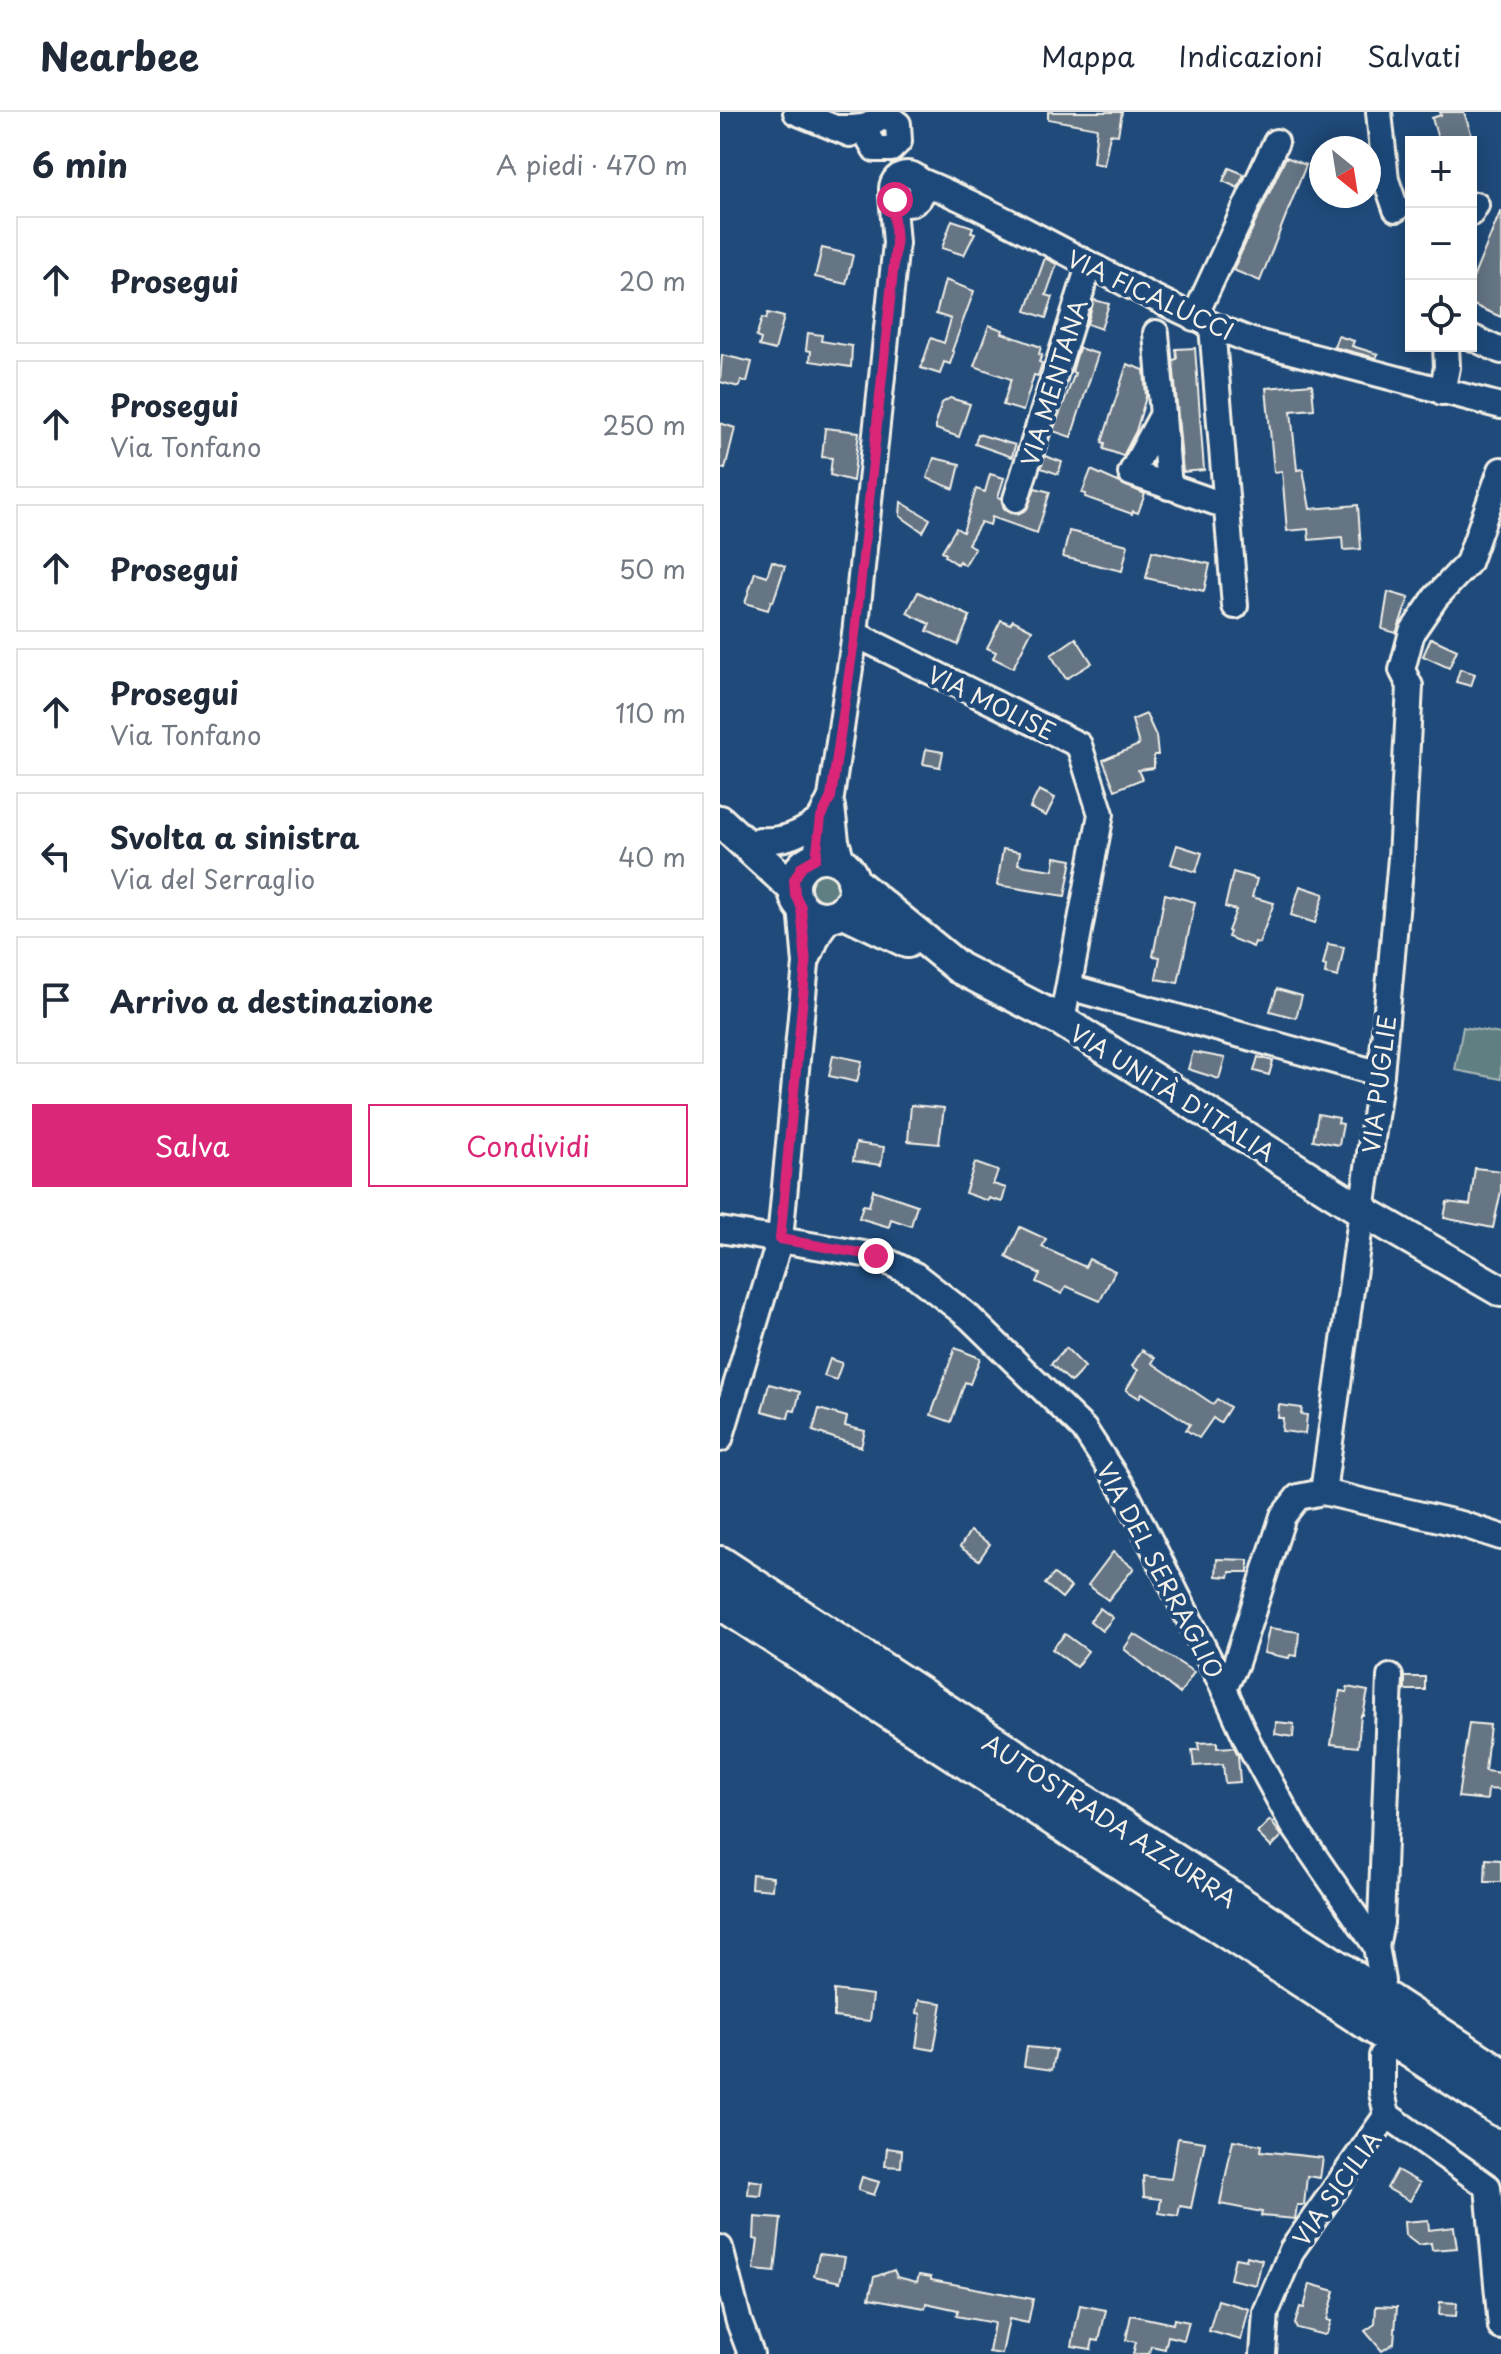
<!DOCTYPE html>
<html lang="it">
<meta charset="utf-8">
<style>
:root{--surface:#fff;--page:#f2f2f3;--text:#1f2937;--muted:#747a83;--line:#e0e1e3;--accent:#db2777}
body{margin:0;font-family:"Playpen Sans",sans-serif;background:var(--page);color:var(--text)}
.controls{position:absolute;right:24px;top:24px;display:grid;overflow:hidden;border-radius:0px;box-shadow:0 4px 20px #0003}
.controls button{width:72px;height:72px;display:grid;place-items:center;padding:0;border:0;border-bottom:2px solid var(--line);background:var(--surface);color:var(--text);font:40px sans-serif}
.compass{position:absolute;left:589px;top:24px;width:72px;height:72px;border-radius:50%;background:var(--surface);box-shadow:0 4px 20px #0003;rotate:150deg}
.stop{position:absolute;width:24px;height:24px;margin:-18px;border:6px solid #db2777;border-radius:50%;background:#fff}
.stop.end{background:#db2777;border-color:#fff;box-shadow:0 2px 8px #0008}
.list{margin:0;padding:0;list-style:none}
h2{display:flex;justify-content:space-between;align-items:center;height:104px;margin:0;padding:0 32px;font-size:34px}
h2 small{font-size:26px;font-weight:400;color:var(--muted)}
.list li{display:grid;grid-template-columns:52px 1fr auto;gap:24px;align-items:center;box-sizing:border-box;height:128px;margin:0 16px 16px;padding:0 16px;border:2px solid var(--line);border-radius:0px}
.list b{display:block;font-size:30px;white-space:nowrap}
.list p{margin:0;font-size:26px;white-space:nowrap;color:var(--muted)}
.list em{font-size:26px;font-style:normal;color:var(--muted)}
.actions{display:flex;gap:16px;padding:24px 32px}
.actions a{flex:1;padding:18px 0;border:2px solid var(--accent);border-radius:0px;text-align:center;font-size:28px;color:var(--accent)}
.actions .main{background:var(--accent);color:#fff}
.icon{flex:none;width:44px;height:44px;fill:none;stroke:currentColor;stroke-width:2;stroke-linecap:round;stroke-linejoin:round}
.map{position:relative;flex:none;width:781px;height:2242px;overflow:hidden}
header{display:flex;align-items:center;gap:48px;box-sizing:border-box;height:112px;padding:0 40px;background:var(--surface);border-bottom:2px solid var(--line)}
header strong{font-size:38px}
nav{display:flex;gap:44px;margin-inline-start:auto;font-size:28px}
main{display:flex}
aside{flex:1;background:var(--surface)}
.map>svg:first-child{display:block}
.green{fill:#5e7f83;stroke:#a9b8b6;stroke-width:2}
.building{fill:#657484;stroke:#f4f1e8;stroke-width:2}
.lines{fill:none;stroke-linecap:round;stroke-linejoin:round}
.minor-casing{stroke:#f4f1e8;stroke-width:30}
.major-casing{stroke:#f4f1e8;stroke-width:36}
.highway-casing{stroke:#f4f1e8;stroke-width:40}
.minor{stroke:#1f4a7a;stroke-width:24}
.major{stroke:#1f4a7a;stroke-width:30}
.highway{stroke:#1f4a7a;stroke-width:34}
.route{stroke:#db2777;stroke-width:10}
.labels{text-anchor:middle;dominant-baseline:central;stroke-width:8;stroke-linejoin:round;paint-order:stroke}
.street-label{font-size:24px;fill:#f4f1e8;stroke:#1f4a7a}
</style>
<header>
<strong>Nearbee</strong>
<nav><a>Mappa</a><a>Indicazioni</a><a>Salvati</a></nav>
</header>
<main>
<aside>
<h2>6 min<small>A piedi · 470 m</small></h2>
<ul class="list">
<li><svg class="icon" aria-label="ahead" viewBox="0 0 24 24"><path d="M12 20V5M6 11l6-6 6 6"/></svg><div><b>Prosegui</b></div><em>20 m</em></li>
<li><svg class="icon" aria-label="ahead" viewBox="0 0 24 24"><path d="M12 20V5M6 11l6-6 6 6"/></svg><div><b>Prosegui</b><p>Via Tonfano</p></div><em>250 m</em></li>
<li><svg class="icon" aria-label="ahead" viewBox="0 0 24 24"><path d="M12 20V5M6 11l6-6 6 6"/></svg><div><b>Prosegui</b></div><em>50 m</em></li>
<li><svg class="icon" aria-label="ahead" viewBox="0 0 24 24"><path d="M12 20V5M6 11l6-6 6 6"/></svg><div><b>Prosegui</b><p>Via Tonfano</p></div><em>110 m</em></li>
<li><svg class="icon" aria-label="left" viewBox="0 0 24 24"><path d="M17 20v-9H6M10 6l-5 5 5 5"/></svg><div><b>Svolta a sinistra</b><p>Via del Serraglio</p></div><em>40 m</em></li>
<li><svg class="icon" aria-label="arrive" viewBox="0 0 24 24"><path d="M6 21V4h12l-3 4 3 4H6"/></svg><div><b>Arrivo a destinazione</b></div></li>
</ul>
<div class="actions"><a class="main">Salva</a><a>Condividi</a></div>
</aside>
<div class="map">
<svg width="781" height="2242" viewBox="0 0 781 2242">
<rect width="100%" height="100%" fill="#1f4a7a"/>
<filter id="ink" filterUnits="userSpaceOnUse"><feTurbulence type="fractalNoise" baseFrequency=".0125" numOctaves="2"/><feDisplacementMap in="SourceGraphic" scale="16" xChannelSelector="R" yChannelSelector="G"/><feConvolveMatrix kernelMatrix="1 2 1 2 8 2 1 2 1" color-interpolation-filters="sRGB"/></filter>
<g filter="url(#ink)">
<g class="green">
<circle cx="103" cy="774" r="18"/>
<polygon points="743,915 781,922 781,967 735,958"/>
</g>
<g class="building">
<polygon points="328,0 402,0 398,23 390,22 384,53 373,51 377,16 328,7"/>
<polygon points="720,0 744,0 754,30 730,30 729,27 719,30 712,6 721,3"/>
<polygon points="566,45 586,53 540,169 513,158"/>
<polygon points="509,56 524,62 518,76 503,69"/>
<polygon points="781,98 781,205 751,192 751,171"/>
<polygon points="232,108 253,115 251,120 255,121 244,143 222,136"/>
<polygon points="102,136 133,143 126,172 95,165"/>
<polygon points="325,146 337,152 326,183 333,185 326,206 306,199"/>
<polygon points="225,168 254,179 232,239 234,240 230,252 224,250 220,262 201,256 211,226 224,231 231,207 216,202"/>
<polygon points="374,188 389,192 381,217 367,212"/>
<polygon points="48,201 64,205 55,238 39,234 41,227 36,225 42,206 46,207"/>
<polygon points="269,213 283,218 282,221 321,235 319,242 322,243 319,250 322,251 318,264 314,263 303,299 283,293 291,267 254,254"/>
<polygon points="88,221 102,223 101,229 132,234 131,255 90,249 91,239 86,238"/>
<polygon points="618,224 634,229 632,234 658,242 656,246 614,235"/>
<polygon points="359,236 378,242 351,325 333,319 355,261 352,260"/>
<polygon points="475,236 484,358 463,360 453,248 457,247 456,237"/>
<polygon points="2,243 32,250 27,270 21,268 19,275 0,270"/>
<polygon points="407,252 424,258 426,285 416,319 403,344 384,337 385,331 382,330"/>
<polygon points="592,272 594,297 571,299 577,358 583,357 590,397 638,393 641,437 623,438 622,425 589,428 588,417 567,419 562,359 554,360 546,276"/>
<polygon points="230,286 250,292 239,325 216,317 216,308 222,291"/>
<polygon points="0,311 15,316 5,357 0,356"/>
<polygon points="105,316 139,320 133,369 110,363 112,346 102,345"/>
<polygon points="258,322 295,333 292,345 255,332"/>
<polygon points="325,344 342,350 338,362 321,356"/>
<polygon points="214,346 240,352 234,377 207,366"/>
<polygon points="371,358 425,382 418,401 413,399 412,402 365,385 366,382 362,381"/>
<polygon points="270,362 284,366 278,385 281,386 284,397 291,401 298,402 307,397 315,376 330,380 317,421 272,405 270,413 261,410 248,432 255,436 245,453 239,449 237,452 225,444 226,442 222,439 236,416 243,420 256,377 265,380"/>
<polygon points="181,390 210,407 203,420 180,404"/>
<polygon points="349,419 408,433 402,459 343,445"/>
<polygon points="432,439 490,452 484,479 426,466"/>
<polygon points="52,449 65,454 53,490 51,489 48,498 25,491 35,460 47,464"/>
<polygon points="198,480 250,504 238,533 207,519 210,512 187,501"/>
<polygon points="668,480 689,486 676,521 662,517"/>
<polygon points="281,508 290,512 293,508 312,518 293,556 273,546 276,540 267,536"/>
<polygon points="356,526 372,551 346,567 331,543"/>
<polygon points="711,526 737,538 729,556 703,544"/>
<polygon points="740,557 755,562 751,574 736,570"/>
<polygon points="426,602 436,624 438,643 434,643 434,656 418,658 422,667 395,678 383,648 419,633 412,608"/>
<polygon points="206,637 223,640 220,655 203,652"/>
<polygon points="319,678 335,686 326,704 310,696"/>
<polygon points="457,733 482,741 476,760 451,752"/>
<polygon points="283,737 300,740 298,752 306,754 333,758 335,745 352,748 345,784 277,773"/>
<polygon points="513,760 537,767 532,785 554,791 539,831 535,830 533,835 508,825 510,820 508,819 516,798 505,795"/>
<polygon points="580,774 604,782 595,811 571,803"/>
<polygon points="445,782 475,790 458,871 436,867 440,845 433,844"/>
<polygon points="608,832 624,835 618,865 605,862 606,854 603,853"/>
<polygon points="557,877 582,884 576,906 550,899"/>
<polygon points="473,940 505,946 499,967 468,957"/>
<polygon points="113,943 142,949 137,970 109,964"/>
<polygon points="538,945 553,949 549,963 534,959"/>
<polygon points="191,993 224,996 219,1032 188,1029"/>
<polygon points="598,1002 619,1006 618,1011 623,1012 619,1033 593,1028"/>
<polygon points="136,1031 164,1035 161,1053 133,1049"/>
<polygon points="255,1051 278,1059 273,1072 286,1076 282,1090 269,1086 268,1089 245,1081"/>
<polygon points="755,1056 781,1059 781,1079 773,1116 724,1106 727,1090 750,1093"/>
<polygon points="153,1078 197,1093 191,1114 171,1107 169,1115 139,1106 143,1093 149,1094"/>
<polygon points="300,1115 326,1127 322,1135 365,1155 369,1147 395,1159 380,1189 346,1174 342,1182 316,1170 320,1162 286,1145"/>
<polygon points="235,1236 260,1246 250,1272 245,1270 231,1310 211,1303"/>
<polygon points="346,1236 365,1255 351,1270 331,1252"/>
<polygon points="422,1238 435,1246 432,1251 493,1292 497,1287 510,1295 500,1311 493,1306 479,1326 466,1318 470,1312 422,1281 419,1286 406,1278 418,1258 412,1254"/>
<polygon points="110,1247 122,1251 116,1268 104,1264"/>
<polygon points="49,1272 80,1280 75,1299 70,1298 68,1306 42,1299"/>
<polygon points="559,1293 582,1296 581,1302 587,1303 585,1322 562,1319 563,1306 558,1306"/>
<polygon points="99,1297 127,1305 125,1314 145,1319 141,1335 93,1319"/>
<polygon points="250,1419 270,1432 259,1448 240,1435"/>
<polygon points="393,1440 414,1456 388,1488 368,1473"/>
<polygon points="497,1447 528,1448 528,1460 510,1460 509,1465 496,1464"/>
<polygon points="334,1462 351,1475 342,1486 325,1472"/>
<polygon points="380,1496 393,1506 382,1519 370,1509"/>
<polygon points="549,1516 579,1520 577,1544 570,1543 569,1546 544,1541"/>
<polygon points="345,1522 368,1539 356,1555 332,1537"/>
<polygon points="414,1522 474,1560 460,1582 404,1537"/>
<rect x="685" y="1565" width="20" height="13"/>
<polygon points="627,1575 648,1579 643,1603 641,1603 638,1635 611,1632 620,1579 627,1580"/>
<polygon points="556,1610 574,1612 573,1625 555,1622"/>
<polygon points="749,1611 770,1613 765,1659 781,1661 781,1678 768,1677 767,1688 738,1685"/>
<polygon points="497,1630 497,1636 514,1635 518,1643 520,1670 505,1671 503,1652 474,1654 472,1638 479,1638 478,1631"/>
<polygon points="550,1708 562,1724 551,1735 537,1721"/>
<polygon points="766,1747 781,1748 781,1770 765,1770"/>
<polygon points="32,1762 53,1765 52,1778 31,1776"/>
<polygon points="114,1878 153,1883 150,1909 114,1905"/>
<polygon points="199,1888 222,1891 214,1938 196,1935 201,1902 197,1901"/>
<polygon points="307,1935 336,1938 332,1958 304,1954"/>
<polygon points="458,2026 485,2030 471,2096 460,2094 458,2104 439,2101 441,2087 424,2085 423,2064 451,2067"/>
<polygon points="513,2028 542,2033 541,2039 603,2046 600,2066 587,2064 584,2093 577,2093 575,2107 541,2104 542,2100 500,2092"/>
<polygon points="167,2036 182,2038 181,2055 165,2054"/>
<polygon points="677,2058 700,2071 690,2089 667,2076"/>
<polygon points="142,2065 159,2070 154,2083 138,2078"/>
<polygon points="29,2068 43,2070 41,2084 28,2083"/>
<polygon points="35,2105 61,2107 55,2160 34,2158 38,2128 34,2127"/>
<polygon points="708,2108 709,2118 734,2115 737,2136 712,2138 711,2131 698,2133 685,2123 684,2110"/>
<polygon points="99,2142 125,2145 120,2170 94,2164"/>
<polygon points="527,2144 542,2148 536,2173 510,2167 515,2146 526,2148"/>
<polygon points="174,2158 177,2165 197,2170 199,2163 211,2165 211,2168 313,2187 308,2211 289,2207 282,2242 269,2240 274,2211 236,2204 238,2198 206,2191 205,2196 149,2186 154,2165"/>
<polygon points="590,2172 615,2179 607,2208 611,2209 607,2221 604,2223 577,2216 575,2212 580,2195 584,2196"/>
<polygon points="498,2188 529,2197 521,2228 489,2219"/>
<polygon points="720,2190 737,2191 736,2204 719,2203"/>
<polygon points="360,2193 386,2198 379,2229 373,2228 371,2237 352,2234"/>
<polygon points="656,2194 677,2195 674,2231 662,2239 645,2219 655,2212"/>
<polygon points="411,2203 453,2212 454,2207 469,2210 464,2228 448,2224 445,2237 431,2234 429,2242 413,2242 416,2230 406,2228"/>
</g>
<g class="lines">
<g class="minor-casing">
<g id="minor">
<polyline points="76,0 130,22"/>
<polyline points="659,0 666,68 676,97"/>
<path d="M115,16c10,0 25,1 34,-3 13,-7 14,-13 29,-1l1,17 -8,8h-16l-8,-14 2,-10"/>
<circle cx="187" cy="77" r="15"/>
<path d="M199,68c113,47 215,116 330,160l252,66"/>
<polyline points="751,101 756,93"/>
<polyline points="474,206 556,30"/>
<polyline points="492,214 515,494"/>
<polyline points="436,221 449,375"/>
<polyline points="751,225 781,239"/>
<polyline points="722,280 727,255 726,234"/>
<polyline points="443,302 411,361 506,394"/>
<polyline points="296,387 369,154"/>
<polyline points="135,522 359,633 381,702 342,909"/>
<polyline points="112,695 116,729 123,752"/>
<path d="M39,728c24,2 44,-6 62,-22"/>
<polyline points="96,746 101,706 111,685 135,522 176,131 172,83"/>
<polyline points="88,846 100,819 111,804"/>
<polyline points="349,875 661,962"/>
<polyline points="0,1118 156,1144 195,1163 249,1205 364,1317 407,1383 504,1577 528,1630 573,1713 656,1834 662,1869"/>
<polyline points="0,1327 60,1127 86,852 81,795"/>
<polyline points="603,1380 741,1412 781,1425"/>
<polyline points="504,1577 516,1551 563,1404 578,1385 603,1380 661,962 681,746 690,574 682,558 692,520 716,485 748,451 781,358"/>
<polyline points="656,1834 661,1811 670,1565"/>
<polyline points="662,1944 662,1981 667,2003 768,2075 781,2215"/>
<polyline points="0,2136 19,2210 31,2242"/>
<polyline points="543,2242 546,2200 572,2138 667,2003"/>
</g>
</g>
<g class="major-casing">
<g id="major">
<polyline points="0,709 74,777"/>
<circle cx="104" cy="775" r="30"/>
<polyline points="133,769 239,856 342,909 641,1098 781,1179"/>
<polyline points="122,799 187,830"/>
</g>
</g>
<g class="highway-casing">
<g id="highway">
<polyline points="0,1452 781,1963"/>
<polyline points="0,1489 781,1997"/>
</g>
</g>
<use href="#minor" class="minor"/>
<use href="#major" class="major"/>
<use href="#highway" class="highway"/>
</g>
</g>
<g class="lines" filter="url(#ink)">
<polyline class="route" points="156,1144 60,1127 86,852 81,795 75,783 74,768 82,754 96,746 101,706 111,685 135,522 176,131 172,83 175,88"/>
</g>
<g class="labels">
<g class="street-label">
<text transform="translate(431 182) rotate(25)">VIA FICALUCCI</text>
<text transform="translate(333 270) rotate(-73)">VIA MENTANA</text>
<text transform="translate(272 590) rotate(26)">VIA MOLISE</text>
<text transform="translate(658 972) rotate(-83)">VIA PUGLIE</text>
<text transform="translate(453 980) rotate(32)">VIA UNITÀ D'ITALIA</text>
<text transform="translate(441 1458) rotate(62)">VIA DEL SERRAGLIO</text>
<text transform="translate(390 1708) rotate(33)">AUTOSTRADA AZZURRA</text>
<text transform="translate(616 2076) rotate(-55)">VIA SICILIA</text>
</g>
</g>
</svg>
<div class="controls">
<button>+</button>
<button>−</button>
<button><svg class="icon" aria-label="locate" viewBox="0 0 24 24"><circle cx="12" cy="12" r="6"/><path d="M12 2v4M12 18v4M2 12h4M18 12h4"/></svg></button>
</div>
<svg class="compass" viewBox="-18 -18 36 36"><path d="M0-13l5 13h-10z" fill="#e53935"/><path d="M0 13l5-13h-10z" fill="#747a83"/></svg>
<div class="stop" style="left:175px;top:88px"></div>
<div class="stop end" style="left:156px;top:1144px"></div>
</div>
</main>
